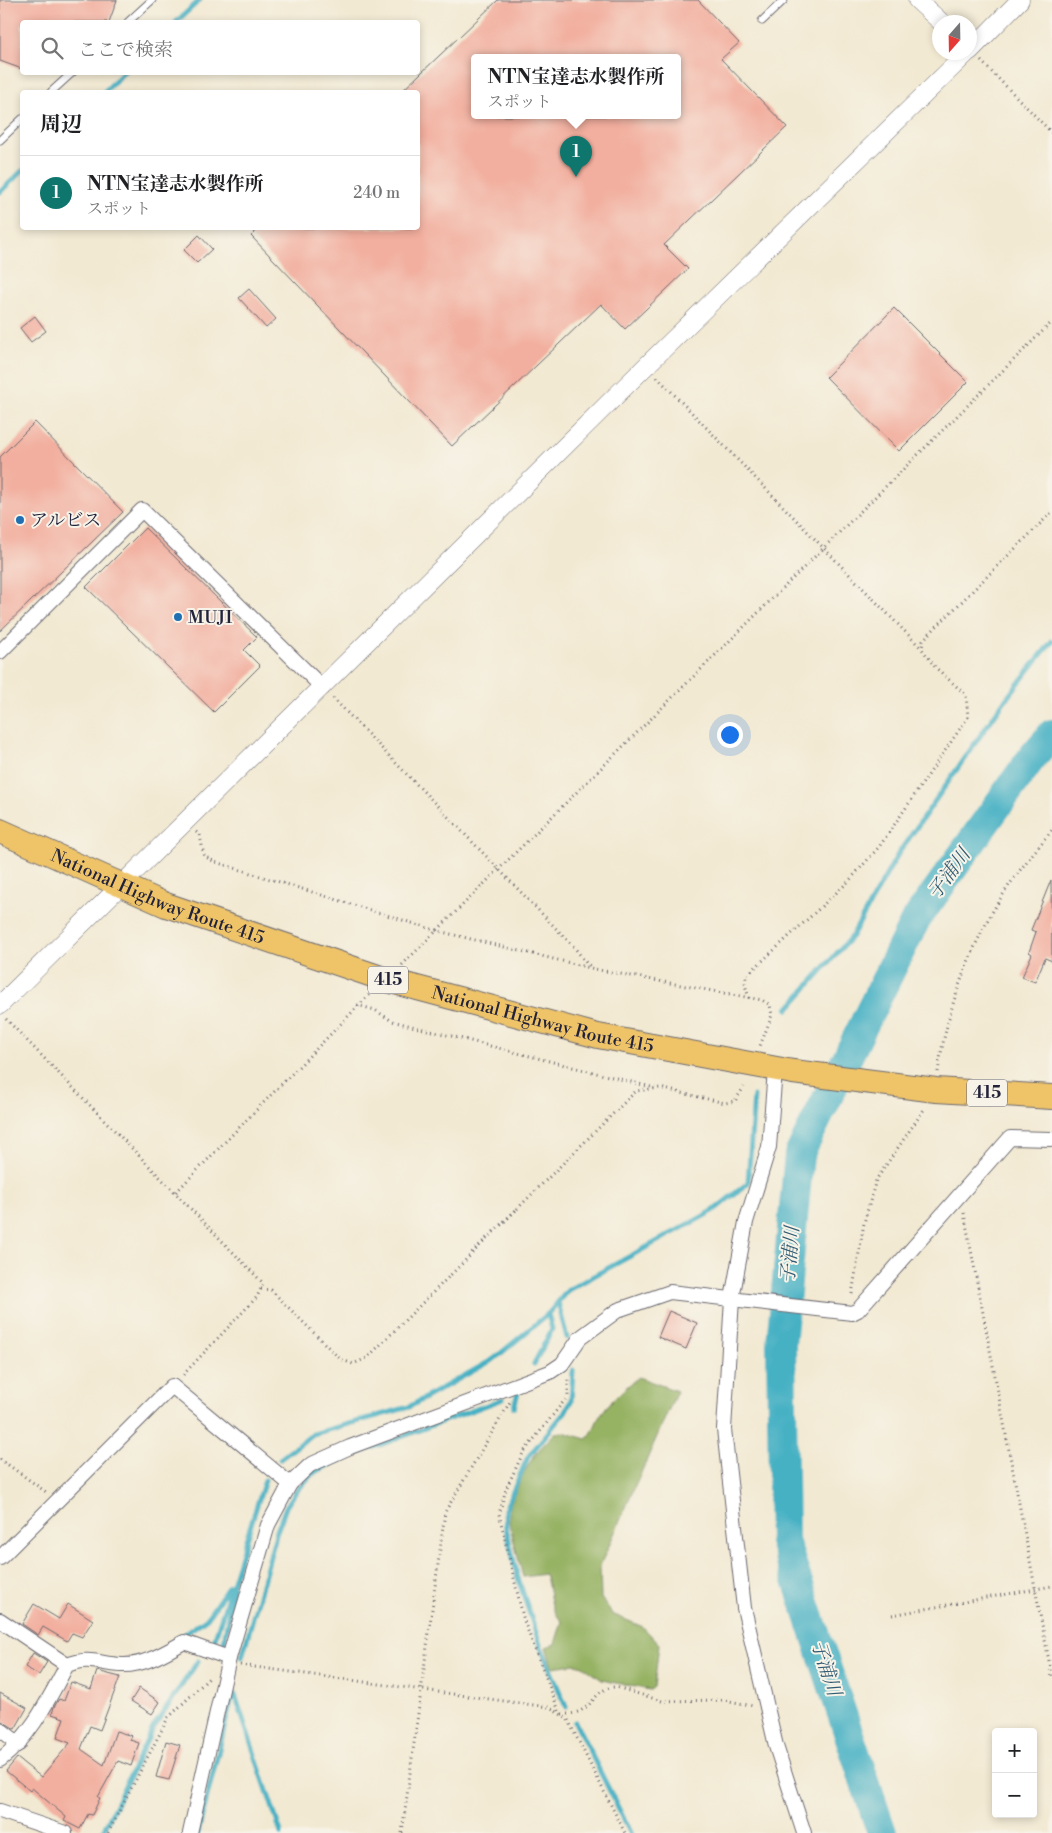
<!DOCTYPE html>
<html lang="ja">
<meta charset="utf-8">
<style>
:root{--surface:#fff;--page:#f2f2f2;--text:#202124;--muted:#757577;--line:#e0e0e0;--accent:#0f766e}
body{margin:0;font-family:"Libre Bodoni","Noto Serif JP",serif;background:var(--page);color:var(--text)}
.controls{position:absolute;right:15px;bottom:15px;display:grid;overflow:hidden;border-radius:5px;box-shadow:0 2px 8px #0003}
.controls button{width:45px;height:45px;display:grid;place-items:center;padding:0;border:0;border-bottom:1px solid var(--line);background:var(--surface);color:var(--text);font:25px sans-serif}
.compass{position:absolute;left:932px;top:15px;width:45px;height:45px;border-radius:50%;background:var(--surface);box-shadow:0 2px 8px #0003;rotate:200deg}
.you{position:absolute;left:729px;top:734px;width:18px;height:18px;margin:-12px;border:4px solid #fff;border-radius:50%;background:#1a73e8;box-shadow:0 0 0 8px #1a73e833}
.badge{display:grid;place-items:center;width:32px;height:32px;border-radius:50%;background:var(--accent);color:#fff;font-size:16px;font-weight:700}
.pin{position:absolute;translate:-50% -41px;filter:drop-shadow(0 1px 2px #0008)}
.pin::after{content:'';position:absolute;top:26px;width:18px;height:15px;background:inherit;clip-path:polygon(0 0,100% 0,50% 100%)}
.popup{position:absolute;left:471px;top:54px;width:210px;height:65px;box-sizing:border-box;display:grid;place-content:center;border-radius:5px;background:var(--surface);filter:drop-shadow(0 1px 4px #0005);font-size:16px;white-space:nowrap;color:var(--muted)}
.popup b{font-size:19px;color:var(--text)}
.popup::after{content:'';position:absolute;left:50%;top:100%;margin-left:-10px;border:10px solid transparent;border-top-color:var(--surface)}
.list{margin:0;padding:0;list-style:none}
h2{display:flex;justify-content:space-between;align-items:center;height:65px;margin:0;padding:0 20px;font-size:21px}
h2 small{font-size:16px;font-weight:400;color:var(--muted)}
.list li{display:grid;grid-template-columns:32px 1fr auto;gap:15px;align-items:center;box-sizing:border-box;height:75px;padding:0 20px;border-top:1px solid var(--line)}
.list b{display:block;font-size:19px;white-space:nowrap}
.list p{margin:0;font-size:16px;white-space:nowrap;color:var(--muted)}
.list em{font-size:16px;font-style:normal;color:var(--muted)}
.icon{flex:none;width:28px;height:28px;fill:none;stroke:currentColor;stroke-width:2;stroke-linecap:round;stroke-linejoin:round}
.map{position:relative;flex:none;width:1052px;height:1833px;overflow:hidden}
.search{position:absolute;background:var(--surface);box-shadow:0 2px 8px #0003;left:20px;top:20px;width:400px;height:55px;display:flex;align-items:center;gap:12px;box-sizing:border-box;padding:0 18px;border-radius:5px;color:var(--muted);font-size:19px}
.panel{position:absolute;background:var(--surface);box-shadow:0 2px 8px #0003;left:20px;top:90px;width:400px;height:140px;border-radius:5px}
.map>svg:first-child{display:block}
.forest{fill:#96b264;stroke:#5c6a50}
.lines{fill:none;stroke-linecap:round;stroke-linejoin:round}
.stream{stroke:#46b1c4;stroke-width:5}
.river{stroke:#46b1c4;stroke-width:30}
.building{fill:#f2ae9e;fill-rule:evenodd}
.service-casing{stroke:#6b6870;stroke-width:9}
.minor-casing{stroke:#6b6870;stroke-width:16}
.tertiary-casing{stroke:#6b6870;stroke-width:19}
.trunk-casing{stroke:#6b6870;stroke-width:26}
.path{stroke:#6b6870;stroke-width:3;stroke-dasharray:1 4;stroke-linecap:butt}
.service{stroke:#fff;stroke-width:7}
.minor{stroke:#fff;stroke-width:14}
.tertiary{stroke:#fff;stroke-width:18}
.trunk{stroke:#efc469;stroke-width:24}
.poi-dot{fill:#1f6fb2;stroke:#f7f3e8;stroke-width:2}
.labels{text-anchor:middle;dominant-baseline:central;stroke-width:4;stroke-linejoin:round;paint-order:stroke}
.shield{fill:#f7f3e8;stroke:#62616f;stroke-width:1}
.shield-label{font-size:16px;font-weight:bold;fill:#22223b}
.poi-label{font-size:18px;fill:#22223b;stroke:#f7f3e8;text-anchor:start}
.street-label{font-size:18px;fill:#22223b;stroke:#f7f3e8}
.water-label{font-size:19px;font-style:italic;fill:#305b72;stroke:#f7f3e8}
</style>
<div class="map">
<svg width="1052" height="1833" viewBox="0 0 1052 1833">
<rect width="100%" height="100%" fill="#f7f3e8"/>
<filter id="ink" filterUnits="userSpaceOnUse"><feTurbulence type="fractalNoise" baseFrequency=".02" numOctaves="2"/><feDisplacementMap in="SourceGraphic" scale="10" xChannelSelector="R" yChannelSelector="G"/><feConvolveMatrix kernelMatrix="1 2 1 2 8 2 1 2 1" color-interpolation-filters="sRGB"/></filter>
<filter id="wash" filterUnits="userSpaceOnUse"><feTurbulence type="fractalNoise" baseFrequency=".0096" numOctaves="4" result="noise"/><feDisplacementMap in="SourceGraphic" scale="20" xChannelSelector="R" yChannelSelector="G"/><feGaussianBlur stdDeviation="1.12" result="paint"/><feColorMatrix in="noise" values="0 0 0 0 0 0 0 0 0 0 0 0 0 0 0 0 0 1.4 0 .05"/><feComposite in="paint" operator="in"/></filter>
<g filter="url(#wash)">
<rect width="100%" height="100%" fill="#f2e9d2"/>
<path class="forest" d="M638,1377l39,14 -77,175 1,32 11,16 31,13 16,17 -5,43 -4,3 -48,-10 -19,-14 -8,-2 -23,3 -6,-20 9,-3 7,-23c-14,-12 -11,-31 -17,-47l-22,3 -14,-55v-15l15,-35 12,-19 19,-20 8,-1 23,7c8,-6 8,-14 14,-23 9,-15 25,-27 38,-39z"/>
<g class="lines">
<g class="stream">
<polyline points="176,22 200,0"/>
<polyline points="104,92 124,72"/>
<polyline points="0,192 22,171"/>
<polyline points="788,1009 852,936 898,854 1003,703 1052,641"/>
<polyline points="558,1302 567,1338"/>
<polyline points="534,1364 552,1329 548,1314"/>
<polyline points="514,1407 518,1392"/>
<polyline points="280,1459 313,1434 409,1407 494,1359 548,1314 568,1290 713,1211 748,1183 754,1096"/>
<polyline points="181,1637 207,1618 229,1586"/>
<polyline points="214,1641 265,1480"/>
<polyline points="224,1643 233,1588"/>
<polyline points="242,1657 277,1531 286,1507 295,1493 312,1474 334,1462 503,1399"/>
<polyline points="235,1695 281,1833"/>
<polyline points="566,1707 540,1645 517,1575 506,1528 505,1510 528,1457 565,1412 571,1401 573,1370"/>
<polyline points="575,1722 631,1833"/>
<polyline points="102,1833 153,1728 198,1661"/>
<polyline points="198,1833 233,1693"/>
</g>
<polyline class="river" points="882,1833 784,1541 781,1344 799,1155 915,921 1033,756 1052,734"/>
</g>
<g id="blocks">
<g class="building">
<polygon points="0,0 117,0 109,22 22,22 22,69 0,61"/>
<path d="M498,0h200l41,43 -18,16 66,68 -123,118 24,24 -63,60 -24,-25 -149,142 -201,-210 8,-8h159v-136h-17zM475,58h202v58h-202z"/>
<polygon points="199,235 212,249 197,263 184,250"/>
<polygon points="249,289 276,319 266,328 239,298"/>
<polygon points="894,308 968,382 899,451 826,377"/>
<polygon points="35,316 46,331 31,342 20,328"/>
<polygon points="35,422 123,512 0,631 0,457"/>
<polygon points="145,528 257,637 244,650 260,666 214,712 86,587"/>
<polygon points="1051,880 1052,961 1045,958 1035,982 1022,977 1032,954 1029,952 1036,932 1031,930"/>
<polygon points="669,1311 697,1323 686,1349 658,1337"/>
<polygon points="34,1604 59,1619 68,1604 93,1620 82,1637 72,1633 67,1641 43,1627 38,1635 22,1624"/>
<polygon points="33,1653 47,1662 39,1675 25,1667"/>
<polygon points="97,1671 120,1677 100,1730 90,1726 81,1749 104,1765 116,1731 132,1736 130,1740 139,1743 131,1766 118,1761 98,1797 100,1798 92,1815 88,1814 80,1829 64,1821 66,1817 32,1788 30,1791 6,1771 17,1758 41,1777 70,1743 57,1738 64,1718 52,1714 54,1707 59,1699 64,1701 71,1682 91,1689"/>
<polygon points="139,1688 160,1702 152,1714 131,1701"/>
<polygon points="0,1693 27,1708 15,1729 0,1720"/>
<polygon points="166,1741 180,1745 169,1780 156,1777"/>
</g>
</g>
</g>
<g filter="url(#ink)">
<use href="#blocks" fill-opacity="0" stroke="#6b6870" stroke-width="1"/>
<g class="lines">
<g class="service-casing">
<g id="service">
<polyline points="762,21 784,0"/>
<polyline points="128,22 152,0"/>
<polyline points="51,92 73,72"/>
<polyline points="0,140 22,119"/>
</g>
</g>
<g class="minor-casing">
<g id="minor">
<polyline points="0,652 142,510 323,688"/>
<polyline points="775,1070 769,1147 746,1222 732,1299 724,1429 744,1608 776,1746 804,1833"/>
<polyline points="0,1558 172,1386 290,1484"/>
<polyline points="0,1620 67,1665"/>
<polyline points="0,1729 19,1744"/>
<path d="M0,1760c32,-25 48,-60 67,-95 24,-9 31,-1 55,0 22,1 44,-13 62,-23l45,16"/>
<polyline points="0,1811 65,1833"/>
<polyline points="190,1833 229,1658 268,1525 290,1484 310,1465 350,1447 550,1372 562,1364 580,1338 618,1310 670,1292 852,1313 858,1310 1010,1138 1052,1139"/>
</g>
</g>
<g class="tertiary-casing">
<g id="tertiary">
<polyline points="917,0 941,22"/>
<polyline points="970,51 1020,0"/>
<polyline points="0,1005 646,366 968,52"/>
</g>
</g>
<g class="trunk-casing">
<g id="trunk">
<path id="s1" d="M0,831l166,74 221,75 211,56 195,36 143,18 116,7"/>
</g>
</g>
<g class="path">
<polyline points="981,61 1052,133"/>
<polyline points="657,377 922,649"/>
<polyline points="333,698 574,947 587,964 592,967"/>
<polyline points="196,832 200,835 204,856 215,862 438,931 599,970 762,1000 770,1005 772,1015 760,1046"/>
<polyline points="402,965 1052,322"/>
<polyline points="749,998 745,985 746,976 848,882 879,847 968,717 966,695 935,667 922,649 923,640 1052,512"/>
<polyline points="357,1005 375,1010 392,1021 655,1088"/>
<polyline points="6,1019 263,1283 257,1297 181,1377"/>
<path d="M938,1072c9,-65 34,-133 72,-188 13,-19 28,-36 42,-54"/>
<polyline points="176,1192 370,994"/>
<polyline points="517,1209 636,1091 660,1088 725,1103 735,1101 744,1087"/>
<polyline points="964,1213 1052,1677"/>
<polyline points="261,1289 271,1290 340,1359 353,1364 367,1358 517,1209 469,1255"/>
<polyline points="852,1294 864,1223 876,1180 925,1108"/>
<polyline points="0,1459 46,1492"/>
<polyline points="892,1615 1052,1586"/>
<polyline points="240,1665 548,1707 567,1718 625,1833"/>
<polyline points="559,1711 524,1621 499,1514 506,1489 523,1453 568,1396 568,1377"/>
<path d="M562,1714c33,2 29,-27 54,-27l46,14 63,-1 28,6"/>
<polyline points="108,1833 168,1718 209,1678"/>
<polyline points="402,1833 445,1512 510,1402"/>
</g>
<use href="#service" class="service"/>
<use href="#minor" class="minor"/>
<use href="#tertiary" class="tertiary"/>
<use href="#trunk" class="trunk"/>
</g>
</g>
<g class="poi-dot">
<circle cx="20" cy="520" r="5"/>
<circle cx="178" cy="617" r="5"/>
</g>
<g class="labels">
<g class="shield">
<rect x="368" y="966.5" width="40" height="27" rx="4"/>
<rect x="967" y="1079.5" width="40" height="27" rx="4"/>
</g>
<g class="shield-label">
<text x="388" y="980">415</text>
<text x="987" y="1093">415</text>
</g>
<g class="poi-label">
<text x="30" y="520">アルビス</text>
<text x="188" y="617">MUJI</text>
</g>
<g class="street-label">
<text stroke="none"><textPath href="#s1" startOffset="171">National Highway Route 415</textPath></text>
<text stroke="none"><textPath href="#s1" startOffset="576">National Highway Route 415</textPath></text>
</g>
<g class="water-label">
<text transform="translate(949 874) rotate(-54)">子浦川</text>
<text transform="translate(790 1255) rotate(-85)">子浦川</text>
<text transform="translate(826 1668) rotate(72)">子浦川</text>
</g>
</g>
</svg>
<div class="controls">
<button>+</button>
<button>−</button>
</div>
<svg class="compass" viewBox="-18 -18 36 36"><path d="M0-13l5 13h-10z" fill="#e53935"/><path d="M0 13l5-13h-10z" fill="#757577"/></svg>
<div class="you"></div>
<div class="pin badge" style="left:576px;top:177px">1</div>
<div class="popup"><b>NTN宝達志水製作所</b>スポット</div>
<div class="search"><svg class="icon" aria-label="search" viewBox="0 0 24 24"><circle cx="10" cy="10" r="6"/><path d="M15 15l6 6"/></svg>ここで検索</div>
<section class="panel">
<h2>周辺<small></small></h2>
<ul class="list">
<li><span class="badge">1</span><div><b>NTN宝達志水製作所</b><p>スポット</p></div><em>240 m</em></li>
</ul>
</section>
</div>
